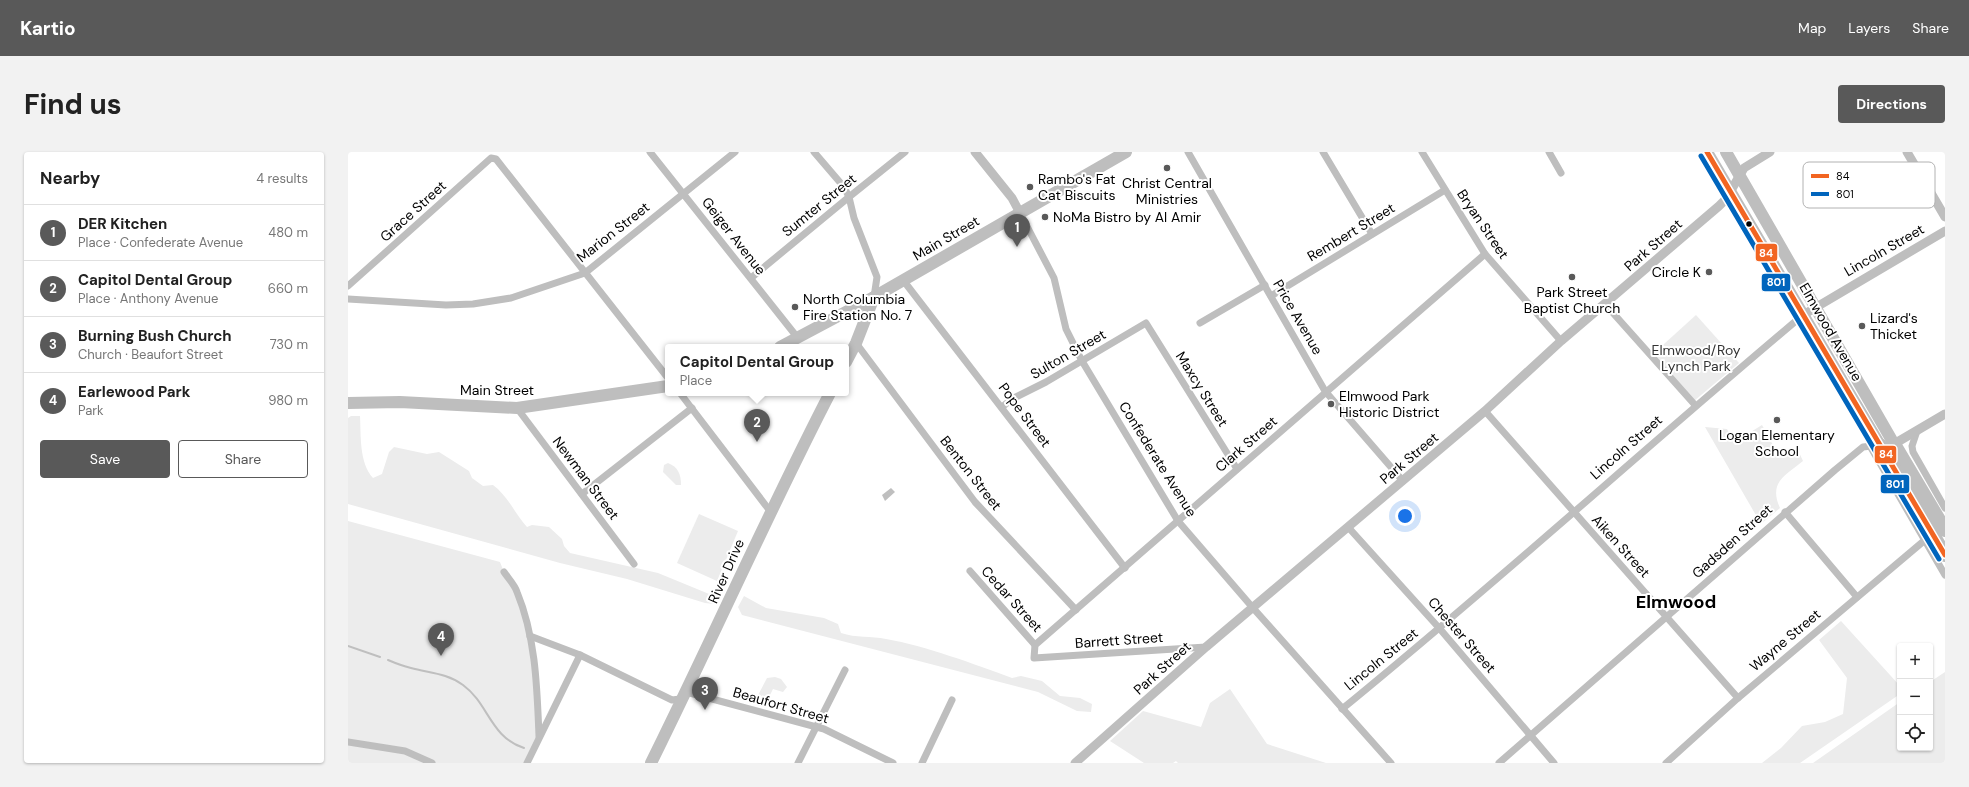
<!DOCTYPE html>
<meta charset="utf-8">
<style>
:root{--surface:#fff;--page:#f2f2f2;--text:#222;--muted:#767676;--line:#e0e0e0;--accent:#595959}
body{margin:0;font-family:"DM Sans",sans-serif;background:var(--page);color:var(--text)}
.controls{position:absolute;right:12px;bottom:12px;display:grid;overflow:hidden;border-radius:4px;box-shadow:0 1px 3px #0004}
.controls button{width:36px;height:36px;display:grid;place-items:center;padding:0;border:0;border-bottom:1px solid var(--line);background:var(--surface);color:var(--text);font:20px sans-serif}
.you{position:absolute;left:1057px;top:364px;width:14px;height:14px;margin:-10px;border:3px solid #fff;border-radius:50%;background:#1a73e8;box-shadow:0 0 0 6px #1a73e833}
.badge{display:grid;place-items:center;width:26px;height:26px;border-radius:50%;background:var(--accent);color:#fff;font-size:13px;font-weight:700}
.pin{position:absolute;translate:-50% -33px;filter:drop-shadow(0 1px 2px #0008)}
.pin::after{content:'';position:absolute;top:21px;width:14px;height:12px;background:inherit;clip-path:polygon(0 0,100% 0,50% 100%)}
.popup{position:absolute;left:317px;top:192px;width:184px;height:52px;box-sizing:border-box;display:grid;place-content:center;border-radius:4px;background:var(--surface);filter:drop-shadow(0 1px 3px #0005);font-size:13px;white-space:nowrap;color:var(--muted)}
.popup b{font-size:15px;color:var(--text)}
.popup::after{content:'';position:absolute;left:50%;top:100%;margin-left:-8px;border:8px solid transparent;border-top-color:var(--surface)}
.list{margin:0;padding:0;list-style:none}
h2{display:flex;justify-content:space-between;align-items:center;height:52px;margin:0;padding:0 16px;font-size:17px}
h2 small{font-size:13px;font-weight:400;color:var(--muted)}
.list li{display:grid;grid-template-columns:26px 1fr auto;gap:12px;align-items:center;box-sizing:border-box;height:56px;padding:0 16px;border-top:1px solid var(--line)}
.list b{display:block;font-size:15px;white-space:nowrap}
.list p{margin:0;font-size:13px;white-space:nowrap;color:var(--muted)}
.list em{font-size:13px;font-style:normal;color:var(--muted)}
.actions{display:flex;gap:8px;padding:12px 16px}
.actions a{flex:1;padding:9px 0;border:1px solid var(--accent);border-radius:4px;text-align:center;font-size:14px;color:var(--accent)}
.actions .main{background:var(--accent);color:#fff}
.icon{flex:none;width:22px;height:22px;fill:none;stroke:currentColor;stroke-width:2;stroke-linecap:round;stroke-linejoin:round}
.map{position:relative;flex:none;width:1597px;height:611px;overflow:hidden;border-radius:4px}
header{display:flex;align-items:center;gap:24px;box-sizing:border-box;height:56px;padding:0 20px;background:var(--accent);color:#fff}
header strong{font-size:19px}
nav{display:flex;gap:22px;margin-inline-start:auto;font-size:14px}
.intro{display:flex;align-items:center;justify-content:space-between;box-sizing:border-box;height:96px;padding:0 24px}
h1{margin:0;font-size:28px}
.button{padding:10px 18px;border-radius:4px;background:var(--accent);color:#fff;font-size:14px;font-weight:700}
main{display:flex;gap:24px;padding:0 24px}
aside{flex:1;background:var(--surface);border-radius:4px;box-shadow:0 1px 3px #0004}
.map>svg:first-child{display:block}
.green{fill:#ececec}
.water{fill:#bfbfbf}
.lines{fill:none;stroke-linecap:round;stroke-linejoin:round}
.stream{stroke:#bfbfbf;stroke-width:2}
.minor{stroke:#bebebe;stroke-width:7}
.tertiary{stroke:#bebebe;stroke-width:9}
.primary{stroke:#bebebe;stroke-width:12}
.trunk{stroke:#bebebe;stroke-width:12}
.motorway{stroke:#bebebe;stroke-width:14}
.bus-1-casing{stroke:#fff;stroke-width:8}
.bus-2-casing{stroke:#fff;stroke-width:8}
.bus-1{stroke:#f26522;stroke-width:5}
.bus-2{stroke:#0065bd;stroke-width:5}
.poi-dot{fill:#595959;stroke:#fff;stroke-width:1.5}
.bus-dot{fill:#000;stroke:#fff;stroke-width:1.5}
.labels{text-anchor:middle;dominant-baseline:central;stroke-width:4;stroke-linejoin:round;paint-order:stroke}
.poi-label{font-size:14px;fill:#000;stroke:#fff;text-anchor:start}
.street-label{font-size:14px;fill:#000;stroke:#fff}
.park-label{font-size:14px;fill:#333;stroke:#fff}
.district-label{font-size:18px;font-weight:bold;fill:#000;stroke:#fff}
.key{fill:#fff;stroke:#b2b2b2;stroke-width:1}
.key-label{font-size:11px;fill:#000}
.line-badge{stroke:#fff;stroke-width:1.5}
.badge-label{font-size:11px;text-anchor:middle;font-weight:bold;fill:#fff}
</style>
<header>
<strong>Kartio</strong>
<nav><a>Map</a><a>Layers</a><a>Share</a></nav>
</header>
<div class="intro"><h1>Find us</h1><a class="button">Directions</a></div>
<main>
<aside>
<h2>Nearby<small>4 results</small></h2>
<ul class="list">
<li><span class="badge">1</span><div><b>DER Kitchen</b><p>Place · Confederate Avenue</p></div><em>480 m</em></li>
<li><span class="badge">2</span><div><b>Capitol Dental Group</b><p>Place · Anthony Avenue</p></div><em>660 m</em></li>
<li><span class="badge">3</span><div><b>Burning Bush Church</b><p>Church · Beaufort Street</p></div><em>730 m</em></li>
<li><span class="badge">4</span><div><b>Earlewood Park</b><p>Park</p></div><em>980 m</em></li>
</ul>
<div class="actions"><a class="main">Save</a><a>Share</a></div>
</aside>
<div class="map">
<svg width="1597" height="611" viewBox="0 0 1597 611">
<rect width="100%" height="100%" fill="#fff"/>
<g class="green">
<polygon points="1348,163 1391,211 1346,249 1305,202"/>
<path d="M3,264h9c1,19 -1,47 13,62l9,-4 7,-22 5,-5 33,7 12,-2 30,19 3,7 11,8 10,-1c15,11 22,29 34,42l5,-2 17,2 13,12 2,7 6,7 88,20 56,23 3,6 -3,2 -9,-1 -78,-24 -67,-16 -212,-59v-86z"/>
<path d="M1414,273l18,33 17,-10 6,13c-17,14 -35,21 -23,47l-19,16 -56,-97 22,2 8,16 15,-7 -1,-5z"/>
<path d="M320,311c10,4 13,11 13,22h-5l-13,-13 1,-7z"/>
<polygon points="351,362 390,379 369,429 329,411"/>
<polygon points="0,369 152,410 156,420 169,439 182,484 191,584 179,611 0,611"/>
<path d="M396,444l22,12 58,10 14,6 3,9c15,5 30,3 45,6 40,7 88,25 126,39l9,-2 21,5 18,15 20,2 12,6 -1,8 -14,-1 -39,-19 -296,-77 -4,-8z"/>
<polygon points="1493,469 1552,534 1552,542 1452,611 1414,611 1433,596 1454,574 1477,570 1495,562 1499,526 1471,488"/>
<polygon points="1597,520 1597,611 1465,611 1552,550 1552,596 1582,596 1582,530"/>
<polygon points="427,525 433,527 439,535 435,540 425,537 420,547 409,549 408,547 419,526"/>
<polygon points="882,537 919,592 978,611 830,611 828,609 825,611 796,611 762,589 795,559 853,575 862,551"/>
</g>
<polygon class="water" points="543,336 547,340 537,349 534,343"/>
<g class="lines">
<g class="stream">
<polyline points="0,494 32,505"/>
<path d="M40,508c7,3 15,6 23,8 18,5 36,5 52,17 26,19 27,52 61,63"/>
</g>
<g class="minor">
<polyline points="302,0 449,185"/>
<polyline points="466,0 496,35 501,45 506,66 529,125 526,145"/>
<polyline points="840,0 977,239 1055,329"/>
<polyline points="975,0 1024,82"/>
<polyline points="1074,0 1137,102 1213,189"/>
<polyline points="1201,0 1213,21"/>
<polyline points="672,61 706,126 718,177 734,209 830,369 905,456 1043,611"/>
<polyline points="403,126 501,45 557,0"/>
<polyline points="555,128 777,416"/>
<polyline points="0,134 143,6 148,7 320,226"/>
<polyline points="923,144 1097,38"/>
<polyline points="0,147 98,153 125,152 163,146 237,121 387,0"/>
<polyline points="1257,152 1347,253"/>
<polyline points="852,171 917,133"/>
<polyline points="508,191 627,350 728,458"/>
<polyline points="332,241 422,359"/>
<polyline points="654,255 664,247 698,230 798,171 889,317"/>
<polyline points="169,256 286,412"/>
<polyline points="1137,259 1390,546"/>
<polyline points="1569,279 1564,294 1565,300 1597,356"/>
<polyline points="1522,294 1597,423"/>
<polyline points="234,342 344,256"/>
<polyline points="1437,360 1509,445"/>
<polyline points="1000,375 1092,477 1206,611"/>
<polyline points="622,419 687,493"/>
<path d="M156,420c4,6 11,13 13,20 19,46 20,96 22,144"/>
<polyline points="182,484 232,503 324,548 332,547 338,540 476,577 545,611"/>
<polyline points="858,495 686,506 687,493 1137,102"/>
<path d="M994,557c157,-128 306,-264 461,-394"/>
<polyline points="0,590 57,599 84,611"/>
<polyline points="179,611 232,503"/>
<polyline points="450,611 497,518"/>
<polyline points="574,611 604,548"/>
<polyline points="1151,611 1487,318 1515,295 1532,293"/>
<polyline points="1318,611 1390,546 1577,388"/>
</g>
<g class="tertiary">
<polyline points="627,0 664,46 672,61"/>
<polyline points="1559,0 1597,65"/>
<polyline points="1455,163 1597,79"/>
<polyline points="1542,292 1546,292 1597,262"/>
<polyline points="727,611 858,495 1137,259 1213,189 1371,54 1378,47 1396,16 1422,0"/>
</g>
<g class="primary">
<polyline points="432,195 526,145 778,0"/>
<polyline points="498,210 508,191 526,145"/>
<polyline points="0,251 52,250 169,256 320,234"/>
<path d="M303,611c61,-123 116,-248 179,-370"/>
</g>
<g class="trunk">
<polyline points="1359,0 1532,293"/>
<polyline points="1378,0 1546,292"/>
</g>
<g class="motorway">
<polyline points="1546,292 1597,378"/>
<polyline points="1532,293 1597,403"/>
</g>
<g class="bus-1-casing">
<polyline id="bus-1" points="1359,0 1597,403"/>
</g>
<g class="bus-2-casing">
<polyline id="bus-2" points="1353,4 1591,407"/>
</g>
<use href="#bus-1" class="bus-1"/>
<use href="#bus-2" class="bus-2"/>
</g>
<g class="poi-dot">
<circle cx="819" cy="16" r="4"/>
<circle cx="682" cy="35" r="4"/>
<circle cx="697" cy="65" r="4"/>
<circle cx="1361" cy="120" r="4"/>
<circle cx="1224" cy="125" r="4"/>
<circle cx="447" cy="155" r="4"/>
<circle cx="1514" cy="174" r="4"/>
<circle cx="983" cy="252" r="4"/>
<circle cx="1429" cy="268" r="4"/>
</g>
<circle class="bus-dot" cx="1401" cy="72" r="3.5"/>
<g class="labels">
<g class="poi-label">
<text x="690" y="27">Rambo's Fat<tspan x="690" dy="16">Cat Biscuits</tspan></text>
<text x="819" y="31" text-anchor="middle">Christ Central<tspan x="819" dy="16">Ministries</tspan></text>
<text x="705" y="65">NoMa Bistro by Al Amir</text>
<text x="1353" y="120" text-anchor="end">Circle K</text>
<text x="1224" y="140" text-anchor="middle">Park Street<tspan x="1224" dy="16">Baptist Church</tspan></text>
<text x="455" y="147">North Columbia<tspan x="455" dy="16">Fire Station No. 7</tspan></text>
<text x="1522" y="166">Lizard's<tspan x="1522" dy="16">Thicket</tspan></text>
<text x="991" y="244">Elmwood Park<tspan x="991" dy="16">Historic District</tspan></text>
<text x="1429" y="283" text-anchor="middle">Logan Elementary<tspan x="1429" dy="16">School</tspan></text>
</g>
<g class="street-label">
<text transform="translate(471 53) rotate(-39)">Sumter Street</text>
<text transform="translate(65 59) rotate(-42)">Grace Street</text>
<text transform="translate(1135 72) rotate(56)">Bryan Street</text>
<text transform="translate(265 80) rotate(-38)">Marion Street</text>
<text transform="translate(1003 80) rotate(-31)">Rembert Street</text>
<text transform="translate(386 84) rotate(52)">Geiger Avenue</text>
<text transform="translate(598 86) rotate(-30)">Main Street</text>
<text transform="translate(1305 93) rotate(-41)">Park Street</text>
<text transform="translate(1536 98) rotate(-30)">Lincoln Street</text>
<text transform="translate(950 165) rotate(60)">Price Avenue</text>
<text transform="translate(1483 180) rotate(60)">Elmwood Avenue</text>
<text transform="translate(720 202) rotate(-30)">Sulton Street</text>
<text transform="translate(854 237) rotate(58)">Maxcy Street</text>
<text x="149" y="238">Main Street</text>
<text transform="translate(677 263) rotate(53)">Pope Street</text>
<text transform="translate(898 292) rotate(-41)">Clark Street</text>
<text transform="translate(1278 295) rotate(-41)">Lincoln Street</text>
<text transform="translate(1061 306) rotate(-40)">Park Street</text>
<text transform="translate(810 307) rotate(58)">Confederate Avenue</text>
<text transform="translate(623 321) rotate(52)">Benton Street</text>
<text transform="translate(238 326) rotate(53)">Newman Street</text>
<text transform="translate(1384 389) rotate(-42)">Gadsden Street</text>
<text transform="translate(1273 394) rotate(48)">Aiken Street</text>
<text transform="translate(378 419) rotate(-66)">River Drive</text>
<text transform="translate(664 447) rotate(48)">Cedar Street</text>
<text transform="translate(1114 483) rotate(49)">Chester Street</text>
<text transform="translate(771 488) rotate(-4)">Barrett Street</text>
<text transform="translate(1437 488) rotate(-40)">Wayne Street</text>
<text transform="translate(1033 507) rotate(-39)">Lincoln Street</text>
<text transform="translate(814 516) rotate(-42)">Park Street</text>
<text transform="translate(433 553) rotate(16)">Beaufort Street</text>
</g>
<g class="park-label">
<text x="1348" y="198">Elmwood/Roy<tspan x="1348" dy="16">Lynch Park</tspan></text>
</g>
<g class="district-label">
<text x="1328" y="450">Elmwood</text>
</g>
</g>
<rect x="1455" y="10" width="132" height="46" rx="6" class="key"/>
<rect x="1463" y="22" width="18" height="4" fill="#f26522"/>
<rect x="1463" y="40" width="18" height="4" fill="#0065bd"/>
<g class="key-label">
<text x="1488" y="28">84</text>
<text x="1488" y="46">801</text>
</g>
<g class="line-badge">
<rect x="1407" y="91" width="23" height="19" rx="4" fill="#f26522"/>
<rect x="1413" y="121" width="30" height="19" rx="4" fill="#0065bd"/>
<rect x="1526" y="293" width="23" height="19" rx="4" fill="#f26522"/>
<rect x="1532" y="322" width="30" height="20" rx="4" fill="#0065bd"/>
</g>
<g class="badge-label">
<text x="1418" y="105">84</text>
<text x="1428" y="134">801</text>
<text x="1538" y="306">84</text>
<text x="1547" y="336">801</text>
</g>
</svg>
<div class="controls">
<button>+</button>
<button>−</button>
<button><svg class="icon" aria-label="locate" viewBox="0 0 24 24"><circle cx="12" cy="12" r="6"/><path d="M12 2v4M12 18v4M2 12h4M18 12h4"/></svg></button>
</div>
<div class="you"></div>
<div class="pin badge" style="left:669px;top:95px">1</div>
<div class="pin badge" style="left:409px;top:290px">2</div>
<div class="popup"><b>Capitol Dental Group</b>Place</div>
<div class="pin badge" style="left:357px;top:558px">3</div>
<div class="pin badge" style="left:93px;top:504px">4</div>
</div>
</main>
